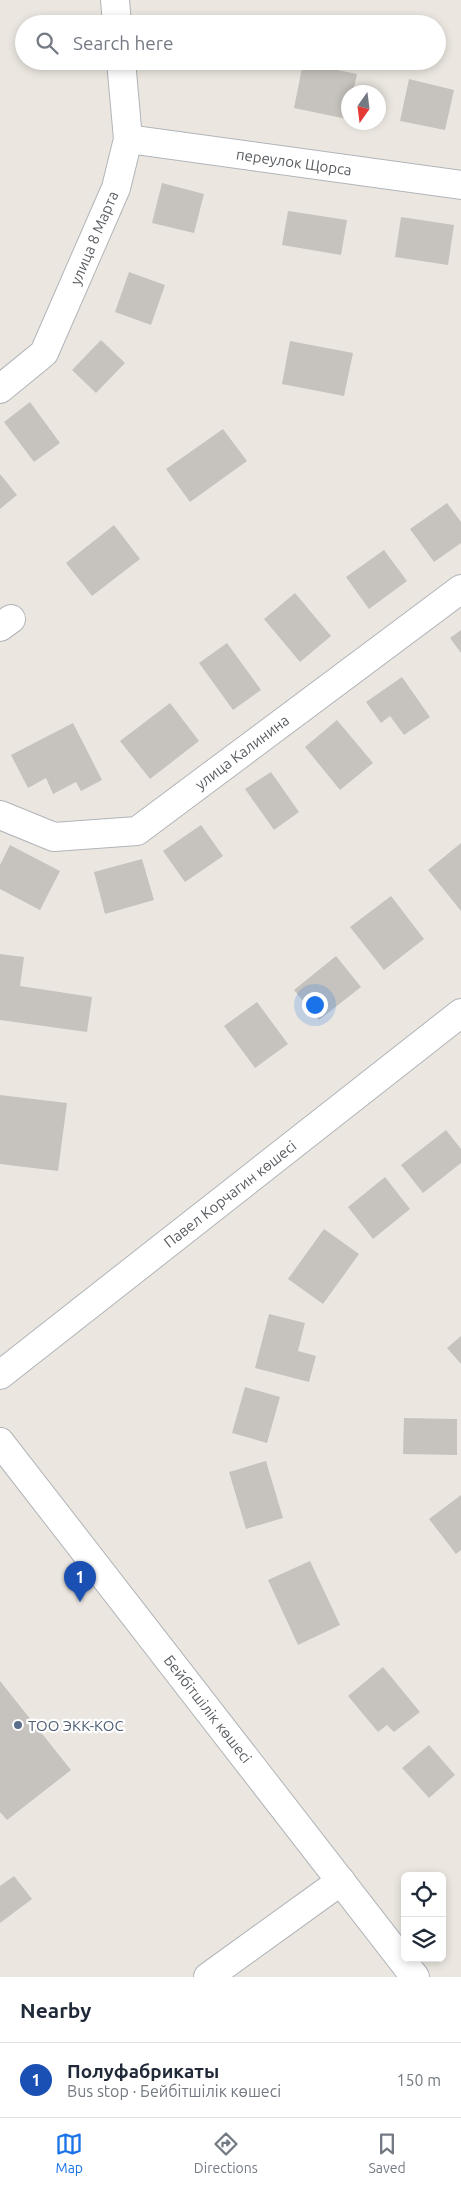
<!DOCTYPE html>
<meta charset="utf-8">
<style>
:root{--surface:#fff;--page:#f6f6f7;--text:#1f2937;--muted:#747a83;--line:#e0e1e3;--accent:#1a73e8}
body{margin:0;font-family:Ubuntu,sans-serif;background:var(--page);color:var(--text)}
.controls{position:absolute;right:15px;bottom:15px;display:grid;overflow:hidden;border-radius:8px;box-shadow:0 2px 8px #0003}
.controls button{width:45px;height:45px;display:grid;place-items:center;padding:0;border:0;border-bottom:1px solid var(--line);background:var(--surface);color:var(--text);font:25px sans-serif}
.compass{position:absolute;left:341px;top:85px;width:45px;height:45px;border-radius:50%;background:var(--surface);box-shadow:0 2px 8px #0003;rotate:194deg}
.you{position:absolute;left:314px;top:1004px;width:18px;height:18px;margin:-12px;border:4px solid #fff;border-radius:50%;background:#1a73e8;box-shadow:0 0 0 8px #1a73e833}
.badge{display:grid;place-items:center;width:32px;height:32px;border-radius:50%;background:var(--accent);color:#fff;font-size:16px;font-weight:700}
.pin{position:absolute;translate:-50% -41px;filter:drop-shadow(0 1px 2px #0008)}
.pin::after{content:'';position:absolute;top:26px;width:18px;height:15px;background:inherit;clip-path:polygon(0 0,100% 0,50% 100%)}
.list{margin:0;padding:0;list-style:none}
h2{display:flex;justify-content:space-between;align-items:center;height:65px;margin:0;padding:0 20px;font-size:21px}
h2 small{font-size:16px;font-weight:400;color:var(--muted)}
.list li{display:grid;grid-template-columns:32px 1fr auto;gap:15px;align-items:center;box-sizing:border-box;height:75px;padding:0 20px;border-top:1px solid var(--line)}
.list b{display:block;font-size:19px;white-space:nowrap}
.list p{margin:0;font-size:16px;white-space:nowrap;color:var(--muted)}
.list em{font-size:16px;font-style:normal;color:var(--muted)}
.icon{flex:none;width:28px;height:28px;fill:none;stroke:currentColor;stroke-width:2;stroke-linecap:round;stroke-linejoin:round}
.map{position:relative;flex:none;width:461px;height:1977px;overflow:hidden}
.search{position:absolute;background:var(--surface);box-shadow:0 2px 8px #0003;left:15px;right:15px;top:15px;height:55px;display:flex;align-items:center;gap:12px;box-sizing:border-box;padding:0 18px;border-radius:28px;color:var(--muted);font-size:19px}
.sheet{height:140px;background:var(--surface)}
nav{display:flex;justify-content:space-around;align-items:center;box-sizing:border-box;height:70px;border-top:1px solid var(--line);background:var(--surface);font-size:14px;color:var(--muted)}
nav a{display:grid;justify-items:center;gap:2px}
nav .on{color:var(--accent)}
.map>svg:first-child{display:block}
.building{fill:#c6c2bd}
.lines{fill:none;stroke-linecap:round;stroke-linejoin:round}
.minor-casing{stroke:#b1b4b8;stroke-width:30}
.minor{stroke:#fff;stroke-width:28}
.service-dot{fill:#5c6f8a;stroke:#fff;stroke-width:2}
.labels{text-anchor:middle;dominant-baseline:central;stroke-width:4.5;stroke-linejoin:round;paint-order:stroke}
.street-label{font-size:15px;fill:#595d61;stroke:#fff}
.service-label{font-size:15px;fill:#4e5e75;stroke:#fff;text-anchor:start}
</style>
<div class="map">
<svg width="461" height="1977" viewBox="0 0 461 1977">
<rect width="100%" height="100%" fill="#ebe7e0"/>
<g class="building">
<polygon points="303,63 357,74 353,92 348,92 347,119 294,108"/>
<polygon points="409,79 454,90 445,130 400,121"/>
<polygon points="162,183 204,194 194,233 152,223"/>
<polygon points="288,211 347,220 341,255 282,245"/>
<polygon points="401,217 454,225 448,265 395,257"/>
<polygon points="129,272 165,285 151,325 115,312"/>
<polygon points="101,340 125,363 96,393 72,370"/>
<polygon points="290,341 353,353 344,396 282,384"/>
<polygon points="30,402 60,443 34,462 4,422"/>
<polygon points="223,429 247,461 190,502 166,469"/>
<polygon points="0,474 17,495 0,509"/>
<polygon points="447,503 461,522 461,543 434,562 410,529"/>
<polygon points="114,525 140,559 92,596 66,563"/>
<polygon points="384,550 407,581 369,609 346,577"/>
<polygon points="295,593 331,636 300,662 264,619"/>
<polygon points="461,630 461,653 450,638"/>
<polygon points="227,643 261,690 233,710 199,663"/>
<polygon points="402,677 430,717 404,735 390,716 381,723 366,702"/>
<polygon points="170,703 199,741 150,779 120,741"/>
<polygon points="337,720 373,763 340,790 305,747"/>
<polygon points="73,723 102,780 81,791 76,782 53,794 46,778 28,788 11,755"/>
<polygon points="271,772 299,812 274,830 245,789"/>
<polygon points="201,825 223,856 185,882 163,851"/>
<polygon points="461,843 461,911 428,870"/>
<polygon points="10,845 60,871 40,910 0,889 0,865"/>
<polygon points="142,859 154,900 105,914 94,872"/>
<polygon points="391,896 424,939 384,970 350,927"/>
<polygon points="0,954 24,957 20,986 92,997 87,1032 0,1020"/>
<polygon points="336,956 361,987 319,1020 294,990"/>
<polygon points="257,1002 288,1044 255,1068 224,1026"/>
<polygon points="0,1095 67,1103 58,1171 0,1164"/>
<polygon points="446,1130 461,1149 461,1163 423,1193 401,1165"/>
<polygon points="385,1177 410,1209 373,1239 348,1207"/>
<polygon points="324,1229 359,1254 323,1304 288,1279"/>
<polygon points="269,1314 305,1323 298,1351 316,1356 309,1382 255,1368"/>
<polygon points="461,1336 461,1364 447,1348"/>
<polygon points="245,1387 280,1397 267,1443 232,1433"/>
<polygon points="404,1418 457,1419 457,1455 403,1454"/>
<polygon points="266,1461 283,1518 246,1529 229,1472"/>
<polygon points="461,1495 461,1550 456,1554 429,1519"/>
<polygon points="310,1561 340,1625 298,1645 268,1580"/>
<polygon points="383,1667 420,1712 394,1732 387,1725 378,1732 348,1696"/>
<polygon points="0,1681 71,1770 7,1820 0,1812"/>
<polygon points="429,1745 455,1775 429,1798 402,1768"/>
<polygon points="14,1876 32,1899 0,1923 0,1886"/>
</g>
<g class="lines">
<g class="minor-casing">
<g id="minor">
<polyline points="115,0 117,24"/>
<polyline points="128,139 461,185"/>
<polyline points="0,389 44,353 116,188 128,139 121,61"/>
<polyline points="0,627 11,619"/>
<polyline points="0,815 54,837 137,831 461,589"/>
<polyline points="0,1375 461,1013"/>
<polyline points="0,1442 415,1977"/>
<polyline points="208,1977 341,1881"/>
</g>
</g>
<use href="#minor" class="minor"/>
</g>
<circle class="service-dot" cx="18" cy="1725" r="5"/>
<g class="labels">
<g class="street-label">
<text transform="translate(294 162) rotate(8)">переулок Щорса</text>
<text transform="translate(94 238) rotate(-67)">улица 8 Марта</text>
<text transform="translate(242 752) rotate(-37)">улица Калинина</text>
<text transform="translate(230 1194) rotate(-38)">Павел Корчагин көшесі</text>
<text transform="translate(208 1709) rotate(52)">Бейбітшілік көшесі</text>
</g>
<g class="service-label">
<text x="28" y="1725">ТОО ЭКК-КОС</text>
</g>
</g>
</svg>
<div class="controls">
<button><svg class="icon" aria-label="locate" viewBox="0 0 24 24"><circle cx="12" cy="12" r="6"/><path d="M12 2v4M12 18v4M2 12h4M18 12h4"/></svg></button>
<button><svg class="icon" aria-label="layers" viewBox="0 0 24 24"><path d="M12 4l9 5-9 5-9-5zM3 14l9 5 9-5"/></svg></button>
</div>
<svg class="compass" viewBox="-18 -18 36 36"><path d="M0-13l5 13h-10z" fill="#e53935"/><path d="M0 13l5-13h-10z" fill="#747a83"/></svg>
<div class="you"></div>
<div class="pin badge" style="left:80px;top:1602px;background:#1a4fb4">1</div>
<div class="search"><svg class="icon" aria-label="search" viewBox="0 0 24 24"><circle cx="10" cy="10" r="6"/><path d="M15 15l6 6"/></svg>Search here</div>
</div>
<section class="sheet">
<h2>Nearby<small></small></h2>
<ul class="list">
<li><span class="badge" style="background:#1a4fb4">1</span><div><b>Полуфабрикаты</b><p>Bus stop · Бейбітшілік көшесі</p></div><em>150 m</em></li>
</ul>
</section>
<nav>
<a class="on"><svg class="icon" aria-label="map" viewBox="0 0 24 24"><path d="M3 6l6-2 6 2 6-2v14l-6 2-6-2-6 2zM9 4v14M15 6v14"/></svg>Map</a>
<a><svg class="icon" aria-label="directions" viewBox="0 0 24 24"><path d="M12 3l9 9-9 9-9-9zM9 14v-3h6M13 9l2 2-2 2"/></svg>Directions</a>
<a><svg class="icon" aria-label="saved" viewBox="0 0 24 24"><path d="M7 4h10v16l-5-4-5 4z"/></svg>Saved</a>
</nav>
